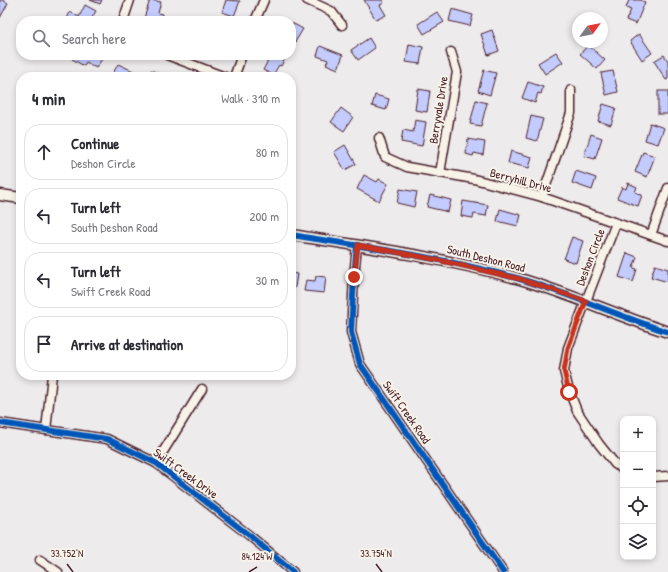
<!DOCTYPE html>
<meta charset="utf-8">
<style>
:root{--surface:#fff;--page:#f2f2f3;--text:#2b2b33;--muted:#7c7c81;--line:#e1e1e2}
body{margin:0;font-family:"Patrick Hand",sans-serif;background:var(--page);color:var(--text)}
.controls{position:absolute;right:12px;bottom:12px;display:grid;overflow:hidden;border-radius:8px;box-shadow:0 2px 6px #0003}
.controls button{width:36px;height:36px;display:grid;place-items:center;padding:0;border:0;border-bottom:1px solid var(--line);background:var(--surface);color:var(--text);font:20px sans-serif}
.compass{position:absolute;left:572px;top:12px;width:36px;height:36px;border-radius:50%;background:var(--surface);box-shadow:0 2px 6px #0003;rotate:57deg}
.stop{position:absolute;width:12px;height:12px;margin:-9px;border:3px solid #c8321e;border-radius:50%;background:#fff}
.stop.end{background:#c8321e;border-color:#fff;box-shadow:0 1px 4px #0008}
.list{margin:0;padding:0;list-style:none}
h2{display:flex;justify-content:space-between;align-items:center;height:52px;margin:0;padding:0 16px;font-size:17px}
h2 small{font-size:13px;font-weight:400;color:var(--muted)}
.list li{display:grid;grid-template-columns:26px 1fr auto;gap:12px;align-items:center;box-sizing:border-box;height:56px;margin:0 8px 8px;padding:0 8px;border:1px solid var(--line);border-radius:16px}
.list b{display:block;font-size:15px;white-space:nowrap}
.list p{margin:0;font-size:13px;white-space:nowrap;color:var(--muted)}
.list em{font-size:13px;font-style:normal;color:var(--muted)}
.icon{flex:none;width:22px;height:22px;fill:none;stroke:currentColor;stroke-width:2;stroke-linecap:round;stroke-linejoin:round}
.map{position:relative;flex:none;width:668px;height:572px;overflow:hidden}
.search{position:absolute;background:var(--surface);box-shadow:0 2px 6px #0003;left:16px;top:16px;width:280px;height:44px;display:flex;align-items:center;gap:10px;box-sizing:border-box;padding:0 14px;border-radius:16px;color:var(--muted);font-size:15px}
.panel{position:absolute;background:var(--surface);box-shadow:0 2px 6px #0003;left:16px;top:72px;width:280px;height:308px;border-radius:16px}
.map>svg:first-child{display:block}
.building{fill:#c4ccfe;stroke:#4a1f2b}
.lines{fill:none;stroke-linecap:round;stroke-linejoin:round}
.minor-casing{stroke:#4a1f2b;stroke-width:11}
.tertiary-casing{stroke:#4a1f2b;stroke-width:13}
.minor{stroke:#f7f3e8;stroke-width:8}
.tertiary{stroke:#f7f3e8;stroke-width:10}
.cycleway-casing{stroke:#f7f3e8;stroke-width:8}
.cycleway{stroke:#0057b8;stroke-width:6}
.route{stroke:#c8321e;stroke-width:5}
.ticks{fill:none;stroke:#4a1f2b;stroke-width:1.5}
.labels{text-anchor:middle;dominant-baseline:central;stroke-width:4;stroke-linejoin:round;paint-order:stroke}
.street-label{font-size:12px;fill:#4a1f2b;stroke:#f7f3e8}
.ticks-label{font-size:10px;text-anchor:middle;fill:#4a1f2b;stroke:#f7f3e8;stroke-width:4;stroke-linejoin:round;paint-order:stroke}
</style>
<div class="map">
<svg width="668" height="572" viewBox="0 0 668 572">
<rect width="100%" height="100%" fill="#edebec"/>
<filter id="ink" filterUnits="userSpaceOnUse"><feTurbulence type="fractalNoise" baseFrequency=".025" numOctaves="2"/><feDisplacementMap in="SourceGraphic" scale="8" xChannelSelector="R" yChannelSelector="G"/><feConvolveMatrix kernelMatrix="1 2 1 2 8 2 1 2 1" color-interpolation-filters="sRGB"/></filter>
<g filter="url(#ink)">
<g class="building">
<polygon points="0,0 4,0 4,1 8,3 0,18"/>
<polygon points="90,0 102,0 100,4"/>
<polygon points="150,0 161,2 158,13 162,14 160,21 143,21"/>
<polygon points="226,0 240,1 234,16 222,12"/>
<polygon points="364,0 382,0 384,3 380,5 386,15 376,20"/>
<polygon points="629,0 640,0 645,2 636,24 626,20 631,10 626,8"/>
<polygon points="85,5 96,11 90,21 66,21 70,12 79,17"/>
<polygon points="452,9 473,15 470,26 449,21"/>
<polygon points="437,12 444,22 424,34 418,24"/>
<polygon points="292,23 303,29 292,47 291,47 291,25"/>
<polygon points="492,30 499,51 488,55 481,34"/>
<polygon points="639,34 652,53 642,60 630,41"/>
<polygon points="369,38 375,48 358,60 351,50"/>
<polygon points="409,44 423,47 420,64 406,62"/>
<polygon points="588,45 605,60 597,69 580,54"/>
<polygon points="320,46 343,55 338,69 326,64 328,60 317,56"/>
<polygon points="556,52 563,62 545,74 538,63"/>
<polygon points="75,55 95,55 102,59 96,68 86,62 84,66 72,59"/>
<polygon points="271,55 287,55 281,66 279,65 273,75 263,70"/>
<polygon points="664,55 668,61 668,79 666,80 654,61"/>
<polygon points="118,64 140,74 138,77 111,77"/>
<polygon points="151,70 167,77 148,77"/>
<polygon points="484,70 496,73 490,95 478,91"/>
<polygon points="613,71 618,92 606,95 601,73"/>
<polygon points="528,82 543,87 541,94 538,93 535,103 522,98"/>
<polygon points="418,89 430,91 427,112 415,110"/>
<rect x="658" y="91" width="10" height="23"/>
<polygon points="375,95 389,99 386,110 372,106"/>
<polygon points="476,100 487,103 481,126 470,124"/>
<polygon points="603,104 616,108 611,125 598,121"/>
<polygon points="341,108 353,117 344,131 331,122"/>
<polygon points="531,116 543,119 537,141 526,138"/>
<polygon points="415,120 426,122 422,146 401,142 403,130 413,132"/>
<polygon points="650,123 664,128 658,144 645,140"/>
<polygon points="591,134 602,138 595,159 584,156"/>
<polygon points="468,139 485,142 483,155 474,153 473,156 466,154"/>
<polygon points="345,145 356,164 345,170 334,152"/>
<polygon points="511,151 532,157 529,168 508,163"/>
<polygon points="643,152 655,156 647,177 635,172"/>
<polygon points="576,171 596,178 592,190 572,183"/>
<polygon points="364,175 377,182 379,179 388,184 379,201 357,189"/>
<polygon points="628,183 637,187 635,192 642,195 638,206 617,198 622,187 626,189"/>
<polygon points="400,189 417,192 414,207 397,203"/>
<polygon points="430,195 451,200 448,212 427,207"/>
<polygon points="463,201 488,205 486,216 474,214 473,218 461,216"/>
<polygon points="500,209 521,215 518,226 497,221"/>
<polygon points="572,237 583,241 576,263 564,259"/>
<polygon points="627,253 637,257 633,268 637,269 633,282 619,277"/>
<polygon points="655,265 668,269 668,282 651,277"/>
<polygon points="291,273 297,274 295,288 291,287"/>
<polygon points="316,276 326,277 324,293 304,291 306,280 315,281"/>
</g>
<g class="lines">
<g class="minor-casing">
<g id="minor">
<polyline points="307,0 331,11 342,25"/>
<polyline points="123,21 130,0"/>
<polyline points="255,21 264,0"/>
<polyline points="167,55 225,77"/>
<polyline points="234,77 242,55"/>
<polyline points="379,138 385,157 407,167 474,179 542,197 668,241"/>
<polyline points="440,173 457,72 451,52"/>
<polyline points="542,197 571,113 571,90"/>
<polyline points="616,223 568,348 564,371 569,391 577,411 599,444 615,464 623,469"/>
<polyline points="651,235 668,188"/>
<polyline points="357,245 354,277 351,332 360,364 503,572"/>
<polyline points="0,423 107,439 156,463 250,536 293,572"/>
<polyline points="46,430 52,375"/>
<polyline points="156,463 202,389"/>
<polyline points="653,477 668,476"/>
<polyline points="40,560 58,572"/>
</g>
</g>
<g class="tertiary-casing">
<g id="tertiary">
<polyline points="0,195 21,198"/>
<path d="M291,235c77,12 154,23 229,44 51,15 98,37 148,53"/>
</g>
</g>
<use href="#minor" class="minor"/>
<use href="#tertiary" class="tertiary"/>
<g class="cycleway-casing">
<g id="cycleway">
<path d="M291,235c77,12 154,23 229,44 51,15 98,37 148,53"/>
<polyline points="357,245 354,277 351,332 360,364 503,572"/>
<polyline points="0,423 107,439 156,463 250,536 293,572"/>
</g>
</g>
<use href="#cycleway" class="cycleway"/>
</g>
</g>
<g class="lines" filter="url(#ink)">
<polyline class="route" points="354,277 358,245 438,260 520,279 586,301 568,348 564,371 569,392"/>
</g>
<path class="ticks" d="M67,564l6,8M376,564l6,8M249,572l8,-5"/>
<g class="labels">
<g class="street-label">
<text transform="translate(438 110) rotate(-81)">Berryvale Drive</text>
<text transform="translate(521 180) rotate(15)">Berryhill Drive</text>
<text transform="translate(590 257) rotate(-69)">Deshon Circle</text>
<text transform="translate(486 258) rotate(14)">South Deshon Road</text>
<text transform="translate(407 412) rotate(55)">Swift Creek Road</text>
<text transform="translate(186 473) rotate(36)">Swift Creek Drive</text>
</g>
</g>
<g class="ticks-label">
<text x="67" y="557">33.752°N</text>
<text x="376" y="557">33.754°N</text>
<text x="257" y="560">84.124°W</text>
</g>
</svg>
<div class="controls">
<button>+</button>
<button>−</button>
<button><svg class="icon" aria-label="locate" viewBox="0 0 24 24"><circle cx="12" cy="12" r="6"/><path d="M12 2v4M12 18v4M2 12h4M18 12h4"/></svg></button>
<button><svg class="icon" aria-label="layers" viewBox="0 0 24 24"><path d="M12 4l9 5-9 5-9-5zM3 14l9 5 9-5"/></svg></button>
</div>
<svg class="compass" viewBox="-18 -18 36 36"><path d="M0-13l5 13h-10z" fill="#e53935"/><path d="M0 13l5-13h-10z" fill="#7c7c81"/></svg>
<div class="stop" style="left:569px;top:392px"></div>
<div class="stop end" style="left:354px;top:277px"></div>
<div class="search"><svg class="icon" aria-label="search" viewBox="0 0 24 24"><circle cx="10" cy="10" r="6"/><path d="M15 15l6 6"/></svg>Search here</div>
<section class="panel">
<h2>4 min<small>Walk · 310 m</small></h2>
<ul class="list">
<li><svg class="icon" aria-label="ahead" viewBox="0 0 24 24"><path d="M12 20V5M6 11l6-6 6 6"/></svg><div><b>Continue</b><p>Deshon Circle</p></div><em>80 m</em></li>
<li><svg class="icon" aria-label="left" viewBox="0 0 24 24"><path d="M17 20v-9H6M10 6l-5 5 5 5"/></svg><div><b>Turn left</b><p>South Deshon Road</p></div><em>200 m</em></li>
<li><svg class="icon" aria-label="left" viewBox="0 0 24 24"><path d="M17 20v-9H6M10 6l-5 5 5 5"/></svg><div><b>Turn left</b><p>Swift Creek Road</p></div><em>30 m</em></li>
<li><svg class="icon" aria-label="arrive" viewBox="0 0 24 24"><path d="M6 21V4h12l-3 4 3 4H6"/></svg><div><b>Arrive at destination</b></div></li>
</ul>
</section>
</div>
